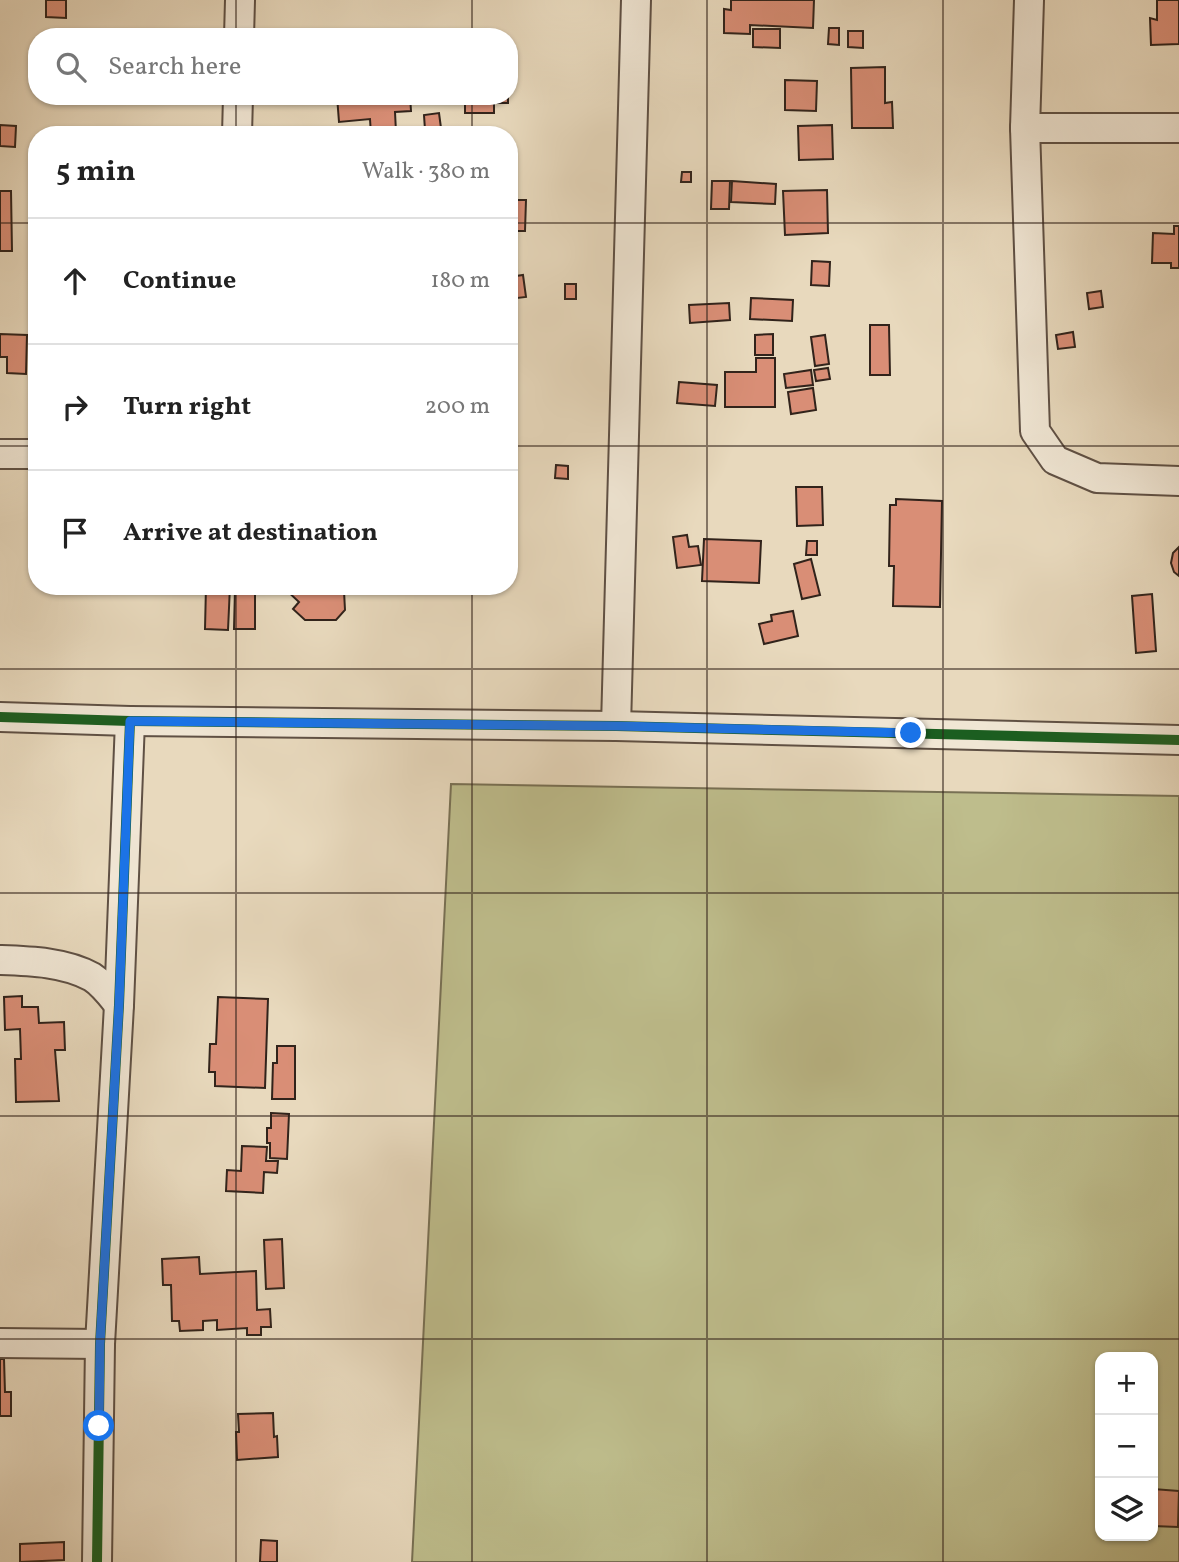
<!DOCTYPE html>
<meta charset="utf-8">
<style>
:root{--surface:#fff;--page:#f2f2f2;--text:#222;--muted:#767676;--line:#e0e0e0}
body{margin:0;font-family:Vollkorn,serif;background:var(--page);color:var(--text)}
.controls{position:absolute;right:21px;bottom:21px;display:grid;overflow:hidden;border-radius:14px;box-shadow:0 2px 5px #0004}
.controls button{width:63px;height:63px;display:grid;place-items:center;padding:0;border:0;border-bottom:2px solid var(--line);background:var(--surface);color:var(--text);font:35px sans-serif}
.stop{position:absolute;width:21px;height:21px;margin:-16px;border:5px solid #1a73e8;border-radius:50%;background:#fff}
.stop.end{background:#1a73e8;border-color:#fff;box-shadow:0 2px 7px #0008}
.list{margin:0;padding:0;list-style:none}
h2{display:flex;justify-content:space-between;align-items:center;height:91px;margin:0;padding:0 28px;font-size:30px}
h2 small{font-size:23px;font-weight:400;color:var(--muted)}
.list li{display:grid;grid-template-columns:46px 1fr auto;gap:21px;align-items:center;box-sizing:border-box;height:126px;padding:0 28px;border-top:2px solid var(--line)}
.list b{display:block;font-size:26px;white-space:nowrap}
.list em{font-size:23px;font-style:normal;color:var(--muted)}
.icon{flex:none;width:38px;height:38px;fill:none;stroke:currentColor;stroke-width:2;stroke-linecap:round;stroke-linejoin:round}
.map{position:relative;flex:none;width:1179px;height:1562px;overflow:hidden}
.search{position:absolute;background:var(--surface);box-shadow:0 2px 5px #0004;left:28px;top:28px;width:490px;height:77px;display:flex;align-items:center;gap:18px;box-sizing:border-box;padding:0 24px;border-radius:28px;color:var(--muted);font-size:26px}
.panel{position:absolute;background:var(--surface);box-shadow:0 2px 5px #0004;left:28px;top:126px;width:490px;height:469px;border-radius:28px}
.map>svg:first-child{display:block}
.green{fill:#bebd8c;stroke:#787054;stroke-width:2;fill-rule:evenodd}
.building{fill:#d98e76;stroke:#31231b;stroke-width:2}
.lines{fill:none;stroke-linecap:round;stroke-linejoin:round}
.minor-casing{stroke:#5f5044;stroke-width:32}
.minor{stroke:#f0e6d4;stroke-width:28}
.cycleway-casing{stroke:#f0e6d4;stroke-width:15}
.cycleway{stroke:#1b5e20;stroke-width:10}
.route{stroke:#1a73e8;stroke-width:9}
.grid{fill:none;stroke:#31231b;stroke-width:2;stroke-opacity:0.55}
</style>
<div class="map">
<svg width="1179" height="1562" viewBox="0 0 1179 1562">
<rect width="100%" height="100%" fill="#e8d9bd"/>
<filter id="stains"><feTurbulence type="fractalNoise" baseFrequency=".00286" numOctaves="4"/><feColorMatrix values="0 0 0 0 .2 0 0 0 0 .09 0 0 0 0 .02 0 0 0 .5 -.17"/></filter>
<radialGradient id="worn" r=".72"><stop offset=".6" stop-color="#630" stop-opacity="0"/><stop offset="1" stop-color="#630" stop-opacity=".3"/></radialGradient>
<path class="green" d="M451,784l728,12v766h-767zM1100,1357h53v179h-53z"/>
<g class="building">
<polygon points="46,0 66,0 66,18 46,17"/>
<polygon points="731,0 814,0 813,28 750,25 750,34 724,33 724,9 731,10"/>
<polygon points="1157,0 1179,0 1179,44 1151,45 1150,18 1157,20"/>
<polygon points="829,28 839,28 839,45 828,44"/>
<polygon points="753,29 780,29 780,48 753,47"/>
<polygon points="848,31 863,31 863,48 848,47"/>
<polygon points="885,67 885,103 892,102 893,128 852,128 851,68"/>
<polygon points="785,80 817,81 816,111 785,110"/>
<polygon points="337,96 410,96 411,111 395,112 396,132 371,135 370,119 339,122"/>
<polygon points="465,96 508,96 508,103 494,103 494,113 465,113"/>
<polygon points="439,113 441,128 425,130 424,115"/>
<polygon points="0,125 16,126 15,147 0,146"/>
<polygon points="832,125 833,159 799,160 798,126"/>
<polygon points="682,172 691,172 691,182 681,182"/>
<polygon points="712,181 730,181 729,209 711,209"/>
<polygon points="732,181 776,184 775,204 731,202"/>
<polygon points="827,190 828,233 785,235 783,191"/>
<polygon points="0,191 11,191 12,251 0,251"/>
<polygon points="509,200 526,200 525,231 509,231"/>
<polygon points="1174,226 1179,226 1179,268 1171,268 1171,263 1152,263 1153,233 1174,234"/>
<polygon points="812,261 830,262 829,286 811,285"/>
<polygon points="523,275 526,297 509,299 509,277"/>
<rect x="565" y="284" width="11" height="15"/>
<polygon points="1101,291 1103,307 1089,309 1087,293"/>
<polygon points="751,298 793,300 792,321 750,319"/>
<polygon points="729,303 730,320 690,323 689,305"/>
<polygon points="870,325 889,325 890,375 870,375"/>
<polygon points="1073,332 1075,347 1058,349 1056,335"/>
<polygon points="0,334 27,335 26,374 7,373 7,357 0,357"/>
<polygon points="773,334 773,355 755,355 755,335"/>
<polygon points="825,335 829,364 815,366 811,337"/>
<polygon points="756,358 775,358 775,407 725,407 725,372 756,372"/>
<polygon points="828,368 830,379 816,381 814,370"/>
<polygon points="811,370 813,385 786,388 784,374"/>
<polygon points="679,382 717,385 715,406 677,403"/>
<polygon points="813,388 816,410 791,414 788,392"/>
<polygon points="556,465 568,466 568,479 555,478"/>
<polygon points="796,487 822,487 823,525 797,526"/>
<polygon points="896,499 942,501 940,607 893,606 894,566 889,566 890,505 896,505"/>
<polygon points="687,535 689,547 698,546 701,565 677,568 673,537"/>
<polygon points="704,539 761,541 759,583 702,581"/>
<polygon points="807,541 817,541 817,555 806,555"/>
<polygon points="1179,547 1179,576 1174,572 1171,563 1173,553"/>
<polygon points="811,559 820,595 802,599 794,564"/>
<polygon points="206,586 230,586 228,630 205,629"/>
<polygon points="282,586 339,586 344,591 345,610 336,620 305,620 293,609 299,602"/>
<polygon points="235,589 255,590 255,629 234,629"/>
<polygon points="1152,594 1156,651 1136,653 1132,596"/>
<polygon points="793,611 798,636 764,644 759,624 772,621 771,615"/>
<polygon points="22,996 22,1007 38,1007 39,1023 64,1022 65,1050 55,1050 59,1101 16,1102 15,1059 21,1059 20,1029 5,1030 4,997"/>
<polygon points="218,997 268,999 265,1088 215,1086 215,1072 209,1072 210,1044 216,1044"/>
<polygon points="277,1046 295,1046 295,1099 272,1099 273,1063 277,1063"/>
<polygon points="271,1113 289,1114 287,1159 270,1158 270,1143 267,1143 267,1128 271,1128"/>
<polygon points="242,1146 267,1147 266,1161 278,1161 277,1173 264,1172 263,1193 226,1191 227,1170 241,1171"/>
<polygon points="282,1239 284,1288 266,1289 264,1240"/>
<polygon points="199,1257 200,1274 256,1271 257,1310 270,1309 271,1327 261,1327 261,1335 247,1335 247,1328 217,1330 217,1320 203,1321 203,1330 180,1331 179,1321 172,1321 171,1285 163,1285 162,1259"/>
<polygon points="0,1359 4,1359 5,1392 11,1392 11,1416 0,1416"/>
<polygon points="273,1413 274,1437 277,1436 278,1457 237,1460 236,1432 239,1432 238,1414"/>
<polygon points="1153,1489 1179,1491 1178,1527 1153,1526"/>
<polygon points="261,1540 277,1541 277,1562 260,1562"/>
<polygon points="64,1542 64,1560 20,1562 20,1544"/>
</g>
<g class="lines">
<g class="minor-casing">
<g id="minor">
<polyline points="1029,0 1025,128 1035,431 1055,460 1097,478 1179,481"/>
<polyline points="239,37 240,0"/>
<polyline points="1025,128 1179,128"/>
<polyline points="237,135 238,96"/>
<polyline points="0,454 37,454"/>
<polyline points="0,717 130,721 616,726 1179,740"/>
<polyline points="616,726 636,0"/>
<path d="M0,960c30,1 65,2 92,17 11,7 19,18 27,28"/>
<polyline points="0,1343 100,1344"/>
<polyline points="97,1562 100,1344 119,1005 130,721"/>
</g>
</g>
<use href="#minor" class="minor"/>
<g class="cycleway-casing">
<g id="cycleway">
<polyline points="0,717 130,721 616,726 1179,740"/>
<polyline points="97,1562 100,1344 119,1005 130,721"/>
</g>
</g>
<use href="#cycleway" class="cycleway"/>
</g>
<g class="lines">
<polyline class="route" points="99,1426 100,1344 119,1005 130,721 616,726 911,733"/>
</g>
<path class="grid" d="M236,0v37M472,0v37M707,0v1562M943,0v1562M236,96v39M472,96v39M0,223h37M509,223h670M0,446h37M509,446h670M236,586v976M472,586v976M0,669h1179M0,893h1179M0,1116h1179M0,1339h1179"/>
<rect width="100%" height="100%" filter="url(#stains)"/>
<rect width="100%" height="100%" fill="url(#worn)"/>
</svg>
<div class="controls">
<button>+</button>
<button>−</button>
<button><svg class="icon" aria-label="layers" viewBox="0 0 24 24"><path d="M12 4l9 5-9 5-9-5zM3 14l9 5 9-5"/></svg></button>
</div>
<div class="stop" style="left:99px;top:1426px"></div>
<div class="stop end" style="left:911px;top:733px"></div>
<div class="search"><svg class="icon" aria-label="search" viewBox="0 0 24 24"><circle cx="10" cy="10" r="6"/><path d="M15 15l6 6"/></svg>Search here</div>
<section class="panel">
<h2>5 min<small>Walk · 380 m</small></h2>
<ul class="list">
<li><svg class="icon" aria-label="ahead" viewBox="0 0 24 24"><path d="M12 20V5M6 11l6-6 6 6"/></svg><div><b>Continue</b></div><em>180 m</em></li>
<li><svg class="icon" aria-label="right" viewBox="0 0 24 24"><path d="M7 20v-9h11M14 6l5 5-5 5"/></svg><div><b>Turn right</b></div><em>200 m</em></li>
<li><svg class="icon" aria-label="arrive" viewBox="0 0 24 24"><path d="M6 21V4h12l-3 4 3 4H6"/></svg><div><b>Arrive at destination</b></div></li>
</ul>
</section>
</div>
